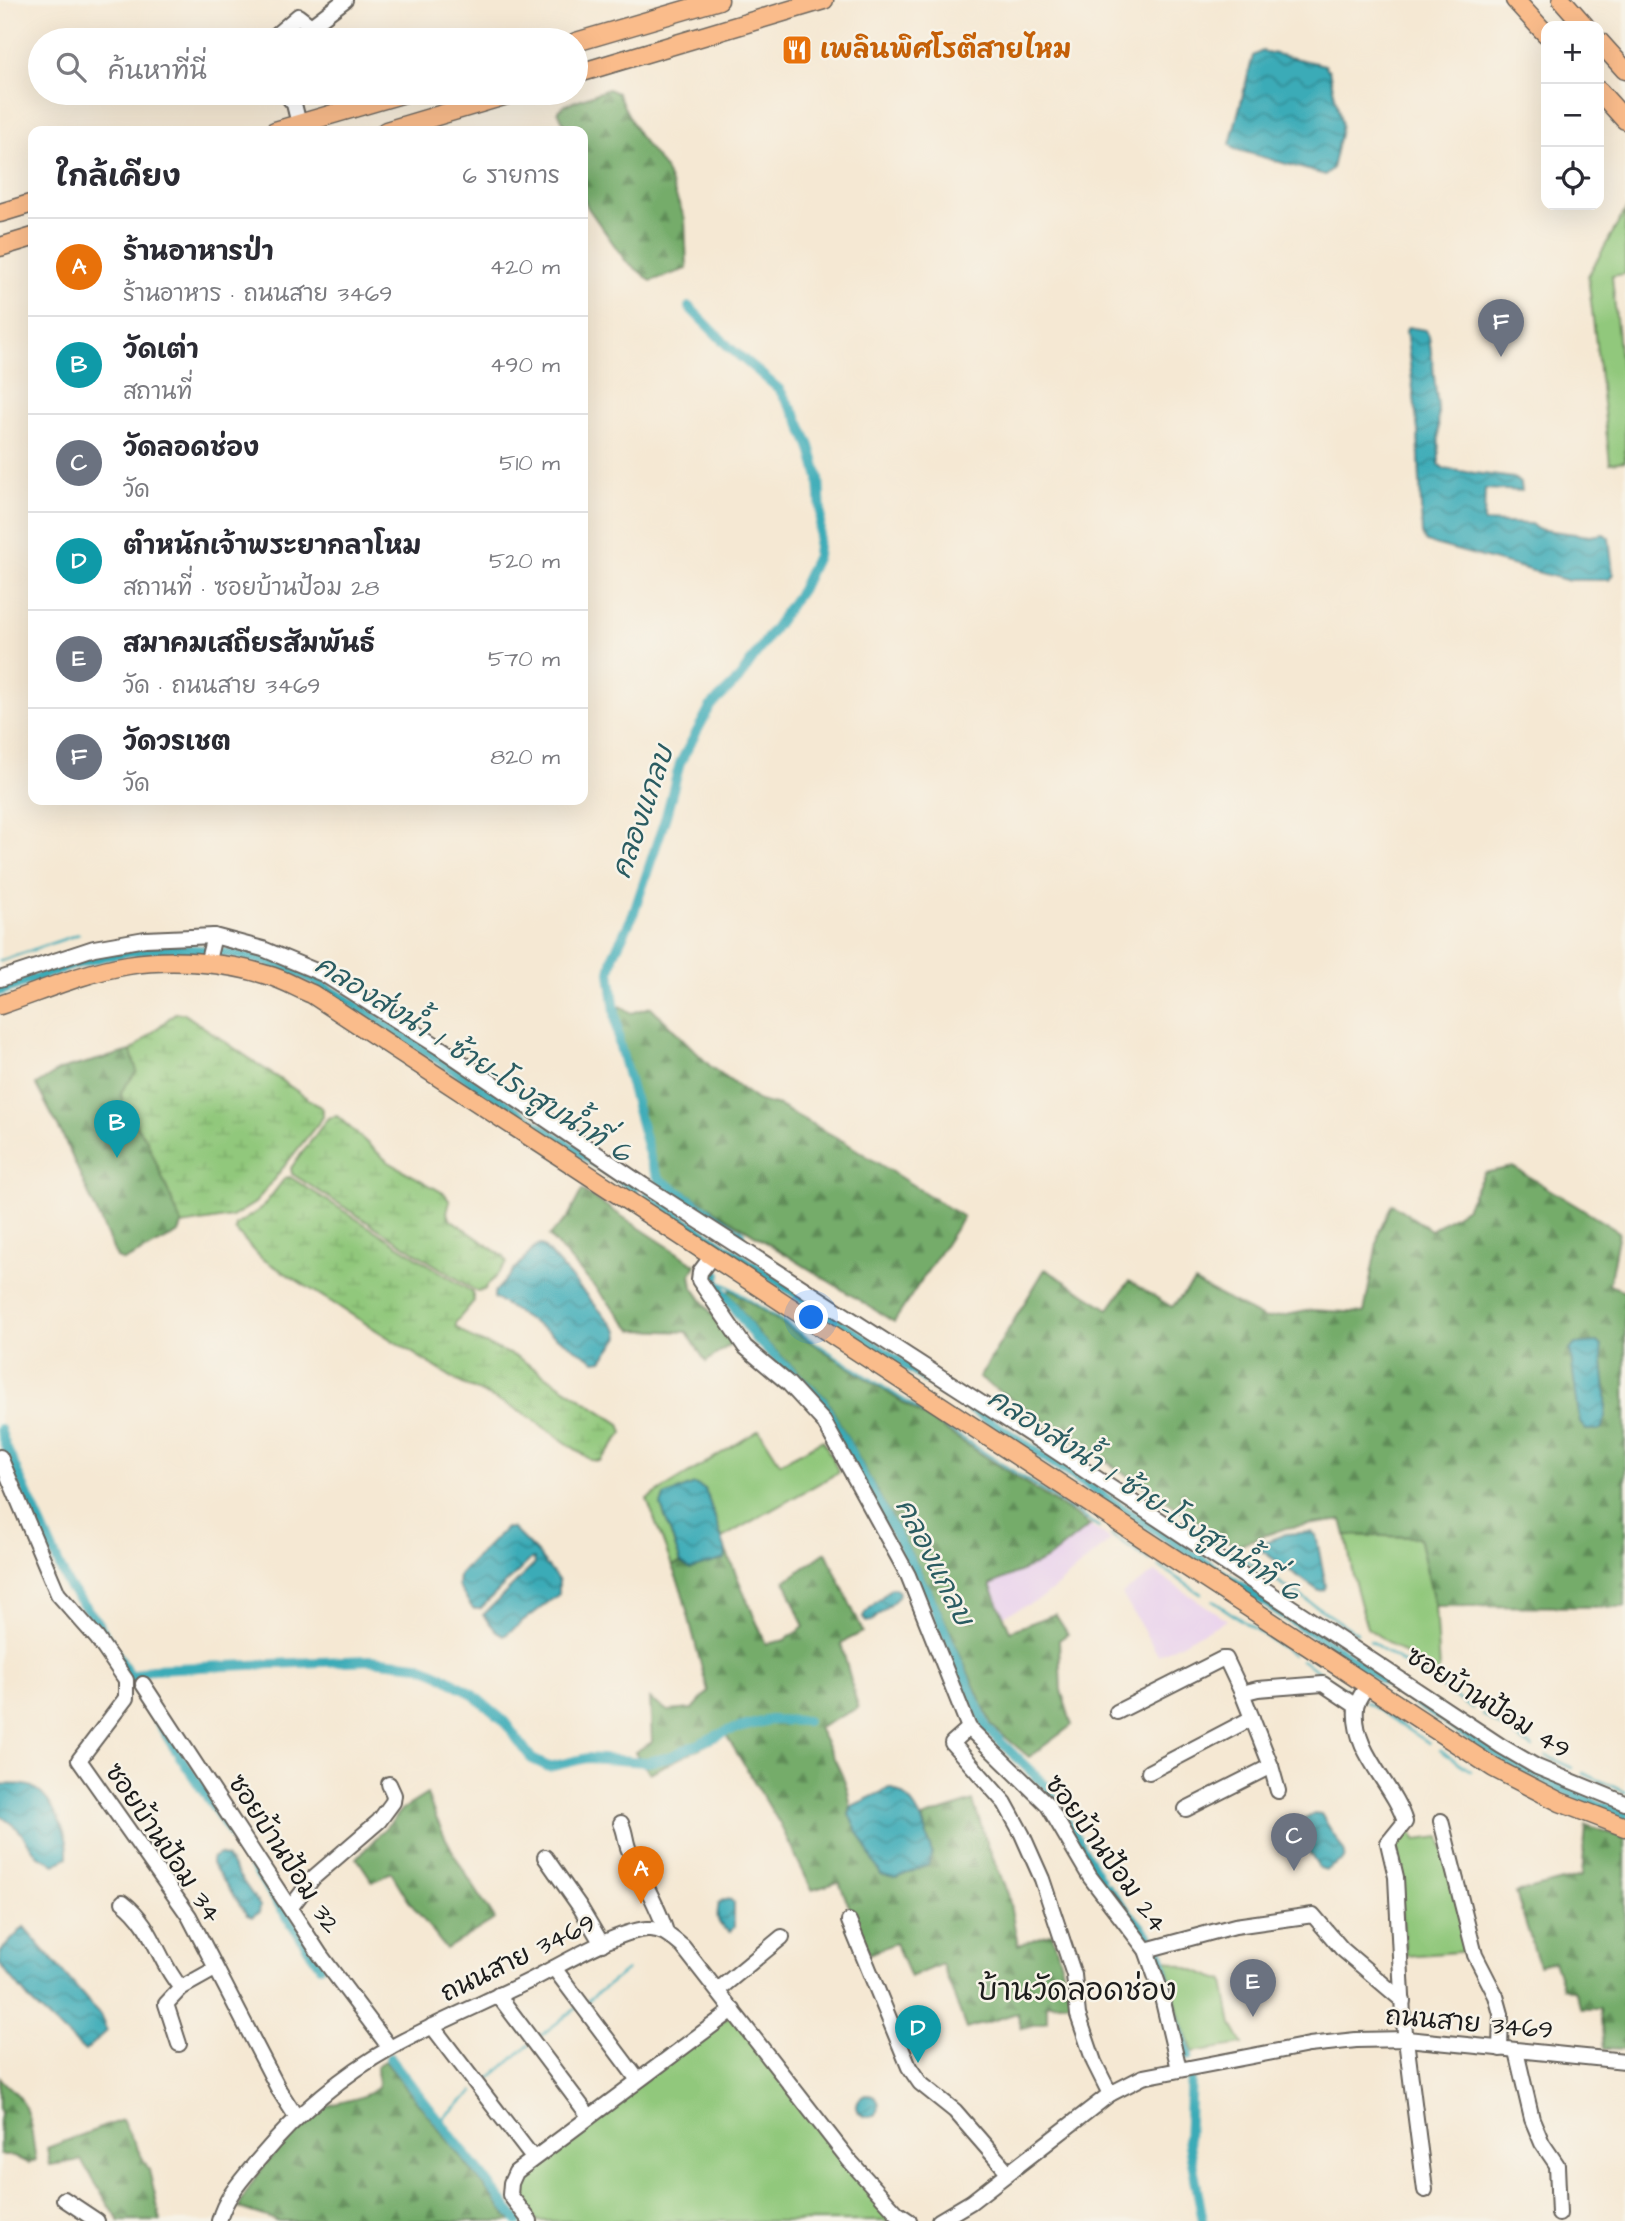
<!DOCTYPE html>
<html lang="th">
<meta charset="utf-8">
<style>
:root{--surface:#fff;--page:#f2f2f3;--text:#2b2b33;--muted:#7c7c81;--line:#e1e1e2;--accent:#b45309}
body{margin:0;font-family:"Architects Daughter","Playpen Sans Thai",sans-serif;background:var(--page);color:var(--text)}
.controls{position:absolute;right:21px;top:21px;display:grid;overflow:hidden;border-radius:14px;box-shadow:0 7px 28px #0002}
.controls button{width:63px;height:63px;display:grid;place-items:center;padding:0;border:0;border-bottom:2px solid var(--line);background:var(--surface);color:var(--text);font:35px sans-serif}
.you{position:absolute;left:812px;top:1318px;width:24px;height:24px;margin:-18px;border:5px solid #fff;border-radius:50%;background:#1a73e8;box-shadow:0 0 0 10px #1a73e833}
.badge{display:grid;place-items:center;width:46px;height:46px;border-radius:50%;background:var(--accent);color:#fff;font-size:23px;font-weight:700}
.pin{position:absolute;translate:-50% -58px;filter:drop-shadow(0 2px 4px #0008)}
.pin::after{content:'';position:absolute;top:37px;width:24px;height:21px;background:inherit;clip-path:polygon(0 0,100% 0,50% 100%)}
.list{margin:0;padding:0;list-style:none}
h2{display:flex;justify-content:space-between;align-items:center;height:91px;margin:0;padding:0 28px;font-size:30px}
h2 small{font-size:23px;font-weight:400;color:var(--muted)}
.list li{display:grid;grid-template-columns:46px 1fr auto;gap:21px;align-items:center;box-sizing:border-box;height:98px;padding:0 28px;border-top:2px solid var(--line)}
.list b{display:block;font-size:26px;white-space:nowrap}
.list p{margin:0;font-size:23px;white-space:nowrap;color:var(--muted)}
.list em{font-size:23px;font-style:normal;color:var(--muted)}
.icon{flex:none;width:38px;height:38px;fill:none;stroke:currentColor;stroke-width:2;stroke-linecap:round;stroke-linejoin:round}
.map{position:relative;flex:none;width:1625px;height:2221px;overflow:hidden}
.search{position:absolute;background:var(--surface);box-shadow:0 7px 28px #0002;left:28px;top:28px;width:560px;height:77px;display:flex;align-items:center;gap:18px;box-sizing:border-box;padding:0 24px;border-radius:38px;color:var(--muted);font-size:26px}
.panel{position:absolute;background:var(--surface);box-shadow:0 7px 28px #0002;left:28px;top:126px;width:560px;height:679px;border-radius:14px}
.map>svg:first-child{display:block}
.built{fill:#e9d1ed}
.green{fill:#91c87b;stroke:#56724c;stroke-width:2}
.forest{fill:url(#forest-firs);stroke:#486444;stroke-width:2}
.wetland{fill:url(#wetland-marsh);stroke:#56724c;stroke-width:2}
.water{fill:url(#water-waves);stroke:#2c646a;stroke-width:2}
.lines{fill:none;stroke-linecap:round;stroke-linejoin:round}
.stream{stroke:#3babb7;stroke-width:2.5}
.canal{stroke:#3babb7;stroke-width:10}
.minor-casing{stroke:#68635c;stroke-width:18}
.major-casing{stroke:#68635c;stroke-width:21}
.minor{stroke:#fff;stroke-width:14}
.major{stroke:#fabc8b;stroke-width:18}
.labels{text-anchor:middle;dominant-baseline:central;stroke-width:5;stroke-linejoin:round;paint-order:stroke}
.food-label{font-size:26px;font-weight:bold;fill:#c56008;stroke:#f7f3e8;text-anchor:start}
.street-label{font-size:26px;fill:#1c1c1c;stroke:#f7f3e8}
.water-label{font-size:28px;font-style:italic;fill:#2a5c62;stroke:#f7f3e8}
.quarter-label{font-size:30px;fill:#1c1c1c;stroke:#f7f3e8}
</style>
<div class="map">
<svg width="1625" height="2221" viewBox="0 0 1625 2221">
<defs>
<pattern id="forest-firs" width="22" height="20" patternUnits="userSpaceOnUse" patternTransform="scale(1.75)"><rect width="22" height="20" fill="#74ac6b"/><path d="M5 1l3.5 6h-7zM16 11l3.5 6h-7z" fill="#5e8b57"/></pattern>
<pattern id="wetland-marsh" width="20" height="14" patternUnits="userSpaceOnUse" patternTransform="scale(1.75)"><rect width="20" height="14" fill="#91c87b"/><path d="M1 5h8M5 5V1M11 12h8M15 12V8" fill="none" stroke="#7cab6a"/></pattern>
<pattern id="water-waves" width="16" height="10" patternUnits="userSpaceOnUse" patternTransform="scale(1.75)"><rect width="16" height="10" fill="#3babb7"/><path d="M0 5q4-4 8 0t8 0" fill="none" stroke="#318a94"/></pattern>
</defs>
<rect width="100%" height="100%" fill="#f7f3e8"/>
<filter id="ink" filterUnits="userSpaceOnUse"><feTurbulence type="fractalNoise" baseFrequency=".0143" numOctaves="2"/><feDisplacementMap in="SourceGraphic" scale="14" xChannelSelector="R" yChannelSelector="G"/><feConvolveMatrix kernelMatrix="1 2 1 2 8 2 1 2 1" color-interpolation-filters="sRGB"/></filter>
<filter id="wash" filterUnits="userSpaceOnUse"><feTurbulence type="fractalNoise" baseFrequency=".00686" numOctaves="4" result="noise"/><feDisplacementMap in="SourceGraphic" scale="28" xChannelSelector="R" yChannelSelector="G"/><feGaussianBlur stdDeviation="1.57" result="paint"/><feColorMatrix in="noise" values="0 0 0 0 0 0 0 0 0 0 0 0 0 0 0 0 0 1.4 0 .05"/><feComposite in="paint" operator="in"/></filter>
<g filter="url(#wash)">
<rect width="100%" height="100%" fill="#f5e8d3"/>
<g class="built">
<polygon points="1090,1525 1111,1540 1044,1597 1003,1616 990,1585 1048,1559"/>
<polygon points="1155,1572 1227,1620 1158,1655 1122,1594"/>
</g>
<g class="green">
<polygon points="1625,211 1625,274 1612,276 1621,368 1625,369 1625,461 1610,463 1588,276"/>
<polygon points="759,1430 780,1463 823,1440 839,1472 722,1538 705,1489 661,1505 681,1563 672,1566 647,1499"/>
<polygon points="1346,1535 1419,1537 1435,1606 1439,1671 1434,1674 1367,1628 1353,1576"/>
<polygon points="1409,1830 1417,1840 1440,1837 1470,1951 1406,1956 1394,1848 1395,1841"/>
<polygon points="1166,1960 1224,1981 1232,2025 1243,2044 1193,2052 1178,2011"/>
<polygon points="732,2014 903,2221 537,2221 515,2194 526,2169"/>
</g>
<g class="forest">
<polygon points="608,89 617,93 639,136 665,169 685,219 687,269 651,281 625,260 588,208 583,197 583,131 567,131 558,111 565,105"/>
<polygon points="621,1006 632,1013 651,1007 711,1067 759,1101 779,1106 843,1141 963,1217 894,1322 652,1171 619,1045 617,1012"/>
<polygon points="131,1051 137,1071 121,1092 124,1109 147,1140 182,1225 179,1233 124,1261 117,1258 62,1134 36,1085 60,1070"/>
<polygon points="1513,1167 1619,1232 1609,1285 1625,1291 1625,1607 1435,1606 1419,1537 1346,1535 1342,1520 1286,1528 1235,1546 979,1378 1045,1269 1109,1309 1129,1281 1172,1307 1194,1282 1265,1319 1312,1310 1364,1313 1379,1232 1392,1204 1431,1230 1466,1208 1484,1173"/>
<polygon points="582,1190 696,1265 691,1274 693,1287 732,1343 706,1362 687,1332 633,1330 549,1236 568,1217"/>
<polygon points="731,1290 1090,1525 1048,1559 990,1585 1010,1631 1055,1614 1068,1634 1059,1640 1061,1690 1072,1725 1029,1757 992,1726 933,1594 826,1398 760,1336 728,1292"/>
<path d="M726,1551l40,93 19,-4 19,-13 -19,-46 41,-29 37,80 -22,11 17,65 -40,20c11,22 38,64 31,87l83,39 -10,-36 51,-17 14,42 21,51 10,51 34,-12 20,69 -25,2v17l-25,7 -5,-15 -51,16 -24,-65 -32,13 -15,-34 -26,11 -30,-72 -27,8 -31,-64 -55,-91 -76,38 -15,-21 17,-10 -2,-43 18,12 25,-2 15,-17 -26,-100 -10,-26 9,-3 9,6 34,-10z"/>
<path d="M427,1794c17,49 40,82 68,125l-49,30 -38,-49 -17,-28 -18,10 -16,-24 46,-49z"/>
<polygon points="1586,1825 1625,1838 1625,2049 1604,2048 1600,2009 1582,2009 1575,1991 1563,1987 1554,1961 1539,1965 1516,1893 1582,1876"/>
<path d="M385,2061l126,160h-232l-40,-13c10,-28 56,-84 83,-99 20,-11 35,-5 56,-22l-1,-21z"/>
<path d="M0,2077c6,8 14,13 20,21 12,18 12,41 16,62l-7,3 -21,-8h-8v-34l2,-9 -2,-4z"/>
<polygon points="122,2120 149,2170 161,2221 119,2221 81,2160 50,2165 47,2148"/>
</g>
<g class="wetland">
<polygon points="175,1013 183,1013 323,1109 323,1117 255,1203 232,1217 182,1225 147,1140 124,1109 121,1092 137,1071 131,1051"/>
<polygon points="337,1116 387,1161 445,1194 450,1202 447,1212 449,1218 504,1257 507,1263 484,1290 476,1291 292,1174 291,1168 328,1118"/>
<polygon points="290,1177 472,1292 474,1301 456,1322 456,1327 473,1339 517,1357 620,1424 623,1433 600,1461 591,1460 522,1412 461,1383 261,1258 235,1230 236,1225 262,1208 285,1178"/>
</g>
<g class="water">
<polygon points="1262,51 1325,65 1329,71 1342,125 1332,169 1325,175 1234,149 1230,144 1253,56"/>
<polygon points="1408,327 1425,330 1429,336 1438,407 1439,464 1444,469 1514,478 1521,484 1522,491 1485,489 1484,522 1531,524 1537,529 1590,536 1604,534 1609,538 1613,574 1609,580 1566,580 1426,542 1422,535 1418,431 1406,331"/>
<polygon points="542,1245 618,1331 619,1337 602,1360 595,1361 494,1298 494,1293 536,1246"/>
<path d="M1597,1342l4,4c2,20 11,69 -1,84h-14l-6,-7 -10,-73 5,-6z"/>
<polygon points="694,1484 705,1489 726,1551 725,1559 690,1569 681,1563 661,1505 664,1496"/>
<polygon points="505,1528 512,1528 537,1553 559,1581 559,1594 504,1636 497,1632 483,1615 535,1564 534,1559 531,1559 480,1609 473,1609 458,1586 459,1575"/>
<polygon points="1312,1532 1316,1535 1326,1586 1324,1590 1319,1591 1258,1548 1259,1544 1286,1534"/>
<polygon points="891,1588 895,1588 899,1592 898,1597 872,1621 866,1622 863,1618 865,1613"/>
<path d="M0,1784c10,2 24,-2 34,4 19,12 36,48 34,69l-13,7 -17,-8 -20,-27 -18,-14z"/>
<path d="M890,1788c28,10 35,39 42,66l-4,11 -32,13 -15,-3 -32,-60 3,-9z"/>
<polygon points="1314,1813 1321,1814 1345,1853 1344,1859 1326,1870 1319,1868 1295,1830 1296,1823"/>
<polygon points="219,1854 226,1857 260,1906 259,1913 252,1917 247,1915 212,1864 212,1858"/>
<path d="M724,1899l7,1 3,4v23l-4,5c-14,-7 -14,-15 -11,-29z"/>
<polygon points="24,1927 100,2015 107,2031 85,2051 32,2003 0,1964 0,1952"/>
<circle cx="868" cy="2106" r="11"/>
</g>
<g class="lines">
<g class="stream">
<polyline points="0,961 79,934"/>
<polyline points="714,1279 728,1286 1099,1527"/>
<polyline points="1111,1535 1150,1561"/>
<polyline points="1239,1556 1357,1633"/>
<polyline points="1159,1566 1201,1594"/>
<polyline points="1213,1601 1293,1655"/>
<polyline points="1370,1641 1473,1709"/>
<polyline points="1301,1660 1356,1696"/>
<polyline points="1366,1702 1429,1743"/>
<polyline points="1483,1715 1533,1748"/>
<polyline points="1440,1750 1471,1771"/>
<polyline points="1547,1756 1572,1768"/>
<polyline points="1583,1773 1625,1792"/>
<polyline points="586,2002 627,1970"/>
<polyline points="536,2039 578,2007"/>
<polyline points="484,2083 529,2045"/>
<polyline points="440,2121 474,2091"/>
</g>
<g class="canal">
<polyline points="689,307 730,348 779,389 797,417 810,446 819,478 821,515 817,556 801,590 738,680 710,707 680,763 666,816 633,915 614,954 610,972 619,1043 652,1165 659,1179 741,1235 738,1240"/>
<path d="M0,991c29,-10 57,-22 87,-30 72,-21 152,-15 221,17 13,6 25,14 38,21l289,190"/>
<polyline points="647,1196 1510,1763 1579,1797 1625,1815"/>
<polyline points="717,1274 714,1279 755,1338 822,1401 930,1598 986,1728 1047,1787 1101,1881"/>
<polyline points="0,1429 6,1447 69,1587 96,1620 173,1746 320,1966"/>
<polyline points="131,1677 152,1669 370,1660 418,1665 441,1675 472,1694 504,1721 532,1759 549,1767 587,1758 647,1762 667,1758 727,1731 769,1720 806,1721"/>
<polyline points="1106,1887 1152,1940 1161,1956 1172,2012 1188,2056"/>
<polyline points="390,2058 518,2221"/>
<polyline points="1191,2076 1188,2139 1203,2221"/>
</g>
</g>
</g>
<g filter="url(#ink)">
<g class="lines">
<g class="minor-casing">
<g id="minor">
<polyline points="270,40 298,16 311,26 345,0"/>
<polyline points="285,93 294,104 299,124"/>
<polyline points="207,964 214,936"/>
<polyline points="0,979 94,948 145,939 214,936 263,949 323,974 439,1047 643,1185 1051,1448 1501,1746 1537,1767 1625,1803"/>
<polyline points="712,1256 700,1272 699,1280 745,1347 788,1383 824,1422 908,1575 969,1728 1047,1804 1090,1877 1146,1950 1160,1989 1179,2069"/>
<polyline points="0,1457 58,1594 97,1638 126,1680 126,1698 79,1760 189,1916 279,2090 297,2118"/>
<polyline points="143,1684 321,1956 390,2048"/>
<path d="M1368,1684c-4,7 -12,17 -12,24 -4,44 37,75 49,114l-17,21 8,34 7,139 22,174"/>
<polyline points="1242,1693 1258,1689 1323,1684 1356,1706"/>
<polyline points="1117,1712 1222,1659 1226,1659 1242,1693 1271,1766 1278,1791"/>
<polyline points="969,1728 952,1743 1005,1803 1022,1834 1042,1879 1074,1975 1078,2015 1094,2062 1110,2094"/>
<polyline points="1149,1772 1252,1718"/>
<polyline points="1186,1809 1271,1766"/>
<polyline points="1441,1821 1475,1955 1496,1996 1501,2014 1500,2049"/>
<path d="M621,1823c5,10 4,18 8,27 11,28 28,52 37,82"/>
<polyline points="545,1857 580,1907 602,1944"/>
<path d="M123,1902c31,24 34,58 58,86"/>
<polyline points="291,1907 313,1878 379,1821 393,1802 394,1795 389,1784"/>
<polyline points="849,1921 909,2067 920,2083 955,2111 1008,2172"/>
<polyline points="1146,1950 1235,1926 1313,1915 1342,1949 1403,2001"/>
<polyline points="554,1968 638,2080"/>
<polyline points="718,1990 782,1937"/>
<polyline points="498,1995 589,2116"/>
<polyline points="432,2026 533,2158"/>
<polyline points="179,2044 166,2004 181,1988 215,1969"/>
<polyline points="1516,2051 1532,2119 1542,2143 1557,2165 1559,2214"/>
<polyline points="64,2199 97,2221"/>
<path d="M219,2221c6,-24 24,-43 40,-62 37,-44 83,-84 133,-112 45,-25 93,-44 139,-67 30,-15 83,-48 116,-51 16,-1 25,9 36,18l166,213 48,53 12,8"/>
<polyline points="530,2221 510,2195 511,2183 516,2172 733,2010"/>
<polyline points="939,2221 971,2202 1110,2094 1143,2077 1309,2045 1356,2040 1407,2039 1625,2061"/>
</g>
</g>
<g class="major-casing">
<g id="major">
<polyline points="1515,0 1546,34"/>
<polyline points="1562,0 1585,26"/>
<polyline points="1599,41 1625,70"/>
<polyline points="576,42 719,0"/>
<polyline points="576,74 824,0"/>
<polyline points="1599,91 1625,120"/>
<polyline points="275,131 405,93"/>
<polyline points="386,131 514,93"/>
<polyline points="0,213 33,203"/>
<polyline points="0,247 33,237"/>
<path d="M0,1005c42,-14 85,-33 128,-40 43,-7 98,-3 139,10 16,4 30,13 45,19l1182,774 66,34 65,25"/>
</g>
</g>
<use href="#minor" class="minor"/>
<use href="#major" class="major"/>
</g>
</g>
<defs>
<g id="restaurant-square" transform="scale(1.575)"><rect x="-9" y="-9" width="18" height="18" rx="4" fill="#e8710a" stroke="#f7f3e8"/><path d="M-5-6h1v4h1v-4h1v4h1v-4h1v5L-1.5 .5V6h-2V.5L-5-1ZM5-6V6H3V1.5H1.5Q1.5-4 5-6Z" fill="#fff"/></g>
</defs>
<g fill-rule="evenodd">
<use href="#restaurant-square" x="797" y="50"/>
</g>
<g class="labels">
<g class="food-label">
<text x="820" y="50">เพลินพิศโรตีสายไหม</text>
</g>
<g class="street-label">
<text transform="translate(1488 1703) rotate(32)">ซอยบ้านป้อม 49</text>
<text transform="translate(163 1843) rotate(56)">ซอยบ้านป้อม 34</text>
<text transform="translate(284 1854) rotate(57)">ซอยบ้านป้อม 32</text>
<text transform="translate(1106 1854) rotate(54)">ซอยบ้านป้อม 24</text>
<text transform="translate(518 1958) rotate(-26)">ถนนสาย 3469</text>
<text transform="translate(1469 2023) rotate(5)">ถนนสาย 3469</text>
</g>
<g class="water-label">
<text transform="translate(643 812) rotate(-71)">คลองแกลบ</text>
<text transform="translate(473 1059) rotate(32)">คลองส่งน้ำ 1 ซ้าย-โรงสูบน้ำที่ 6</text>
<text transform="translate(1144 1495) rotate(33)">คลองส่งน้ำ 1 ซ้าย-โรงสูบน้ำที่ 6</text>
<text transform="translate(934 1562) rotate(63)">คลองแกลบ</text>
</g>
<g class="quarter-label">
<text x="1077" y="1991">บ้านวัดลอดช่อง</text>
</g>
</g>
</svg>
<div class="controls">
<button>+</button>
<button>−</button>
<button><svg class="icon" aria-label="locate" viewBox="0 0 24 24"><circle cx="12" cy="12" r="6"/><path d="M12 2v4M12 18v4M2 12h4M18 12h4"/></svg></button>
</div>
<div class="you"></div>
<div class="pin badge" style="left:641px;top:1904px;background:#e8710a">A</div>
<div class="pin badge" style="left:117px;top:1158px;background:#0f9aa8">B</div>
<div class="pin badge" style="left:1294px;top:1871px;background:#6b7280">C</div>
<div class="pin badge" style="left:918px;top:2063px;background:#0f9aa8">D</div>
<div class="pin badge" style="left:1253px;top:2017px;background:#6b7280">E</div>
<div class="pin badge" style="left:1501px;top:357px;background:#6b7280">F</div>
<div class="search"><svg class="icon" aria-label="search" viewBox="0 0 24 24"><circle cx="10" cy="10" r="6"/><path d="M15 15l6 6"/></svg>ค้นหาที่นี่</div>
<section class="panel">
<h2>ใกล้เคียง<small>6 รายการ</small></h2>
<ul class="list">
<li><span class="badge" style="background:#e8710a">A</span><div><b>ร้านอาหารป่า</b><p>ร้านอาหาร · ถนนสาย 3469</p></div><em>420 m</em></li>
<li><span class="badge" style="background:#0f9aa8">B</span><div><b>วัดเต่า</b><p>สถานที่</p></div><em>490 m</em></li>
<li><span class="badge" style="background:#6b7280">C</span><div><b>วัดลอดช่อง</b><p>วัด</p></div><em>510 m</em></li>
<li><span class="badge" style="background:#0f9aa8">D</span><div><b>ตำหนักเจ้าพระยากลาโหม</b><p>สถานที่ · ซอยบ้านป้อม 28</p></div><em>520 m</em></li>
<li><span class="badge" style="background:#6b7280">E</span><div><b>สมาคมเสถียรสัมพันธ์</b><p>วัด · ถนนสาย 3469</p></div><em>570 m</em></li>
<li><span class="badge" style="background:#6b7280">F</span><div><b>วัดวรเชต</b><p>วัด</p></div><em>820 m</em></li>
</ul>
</section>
</div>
